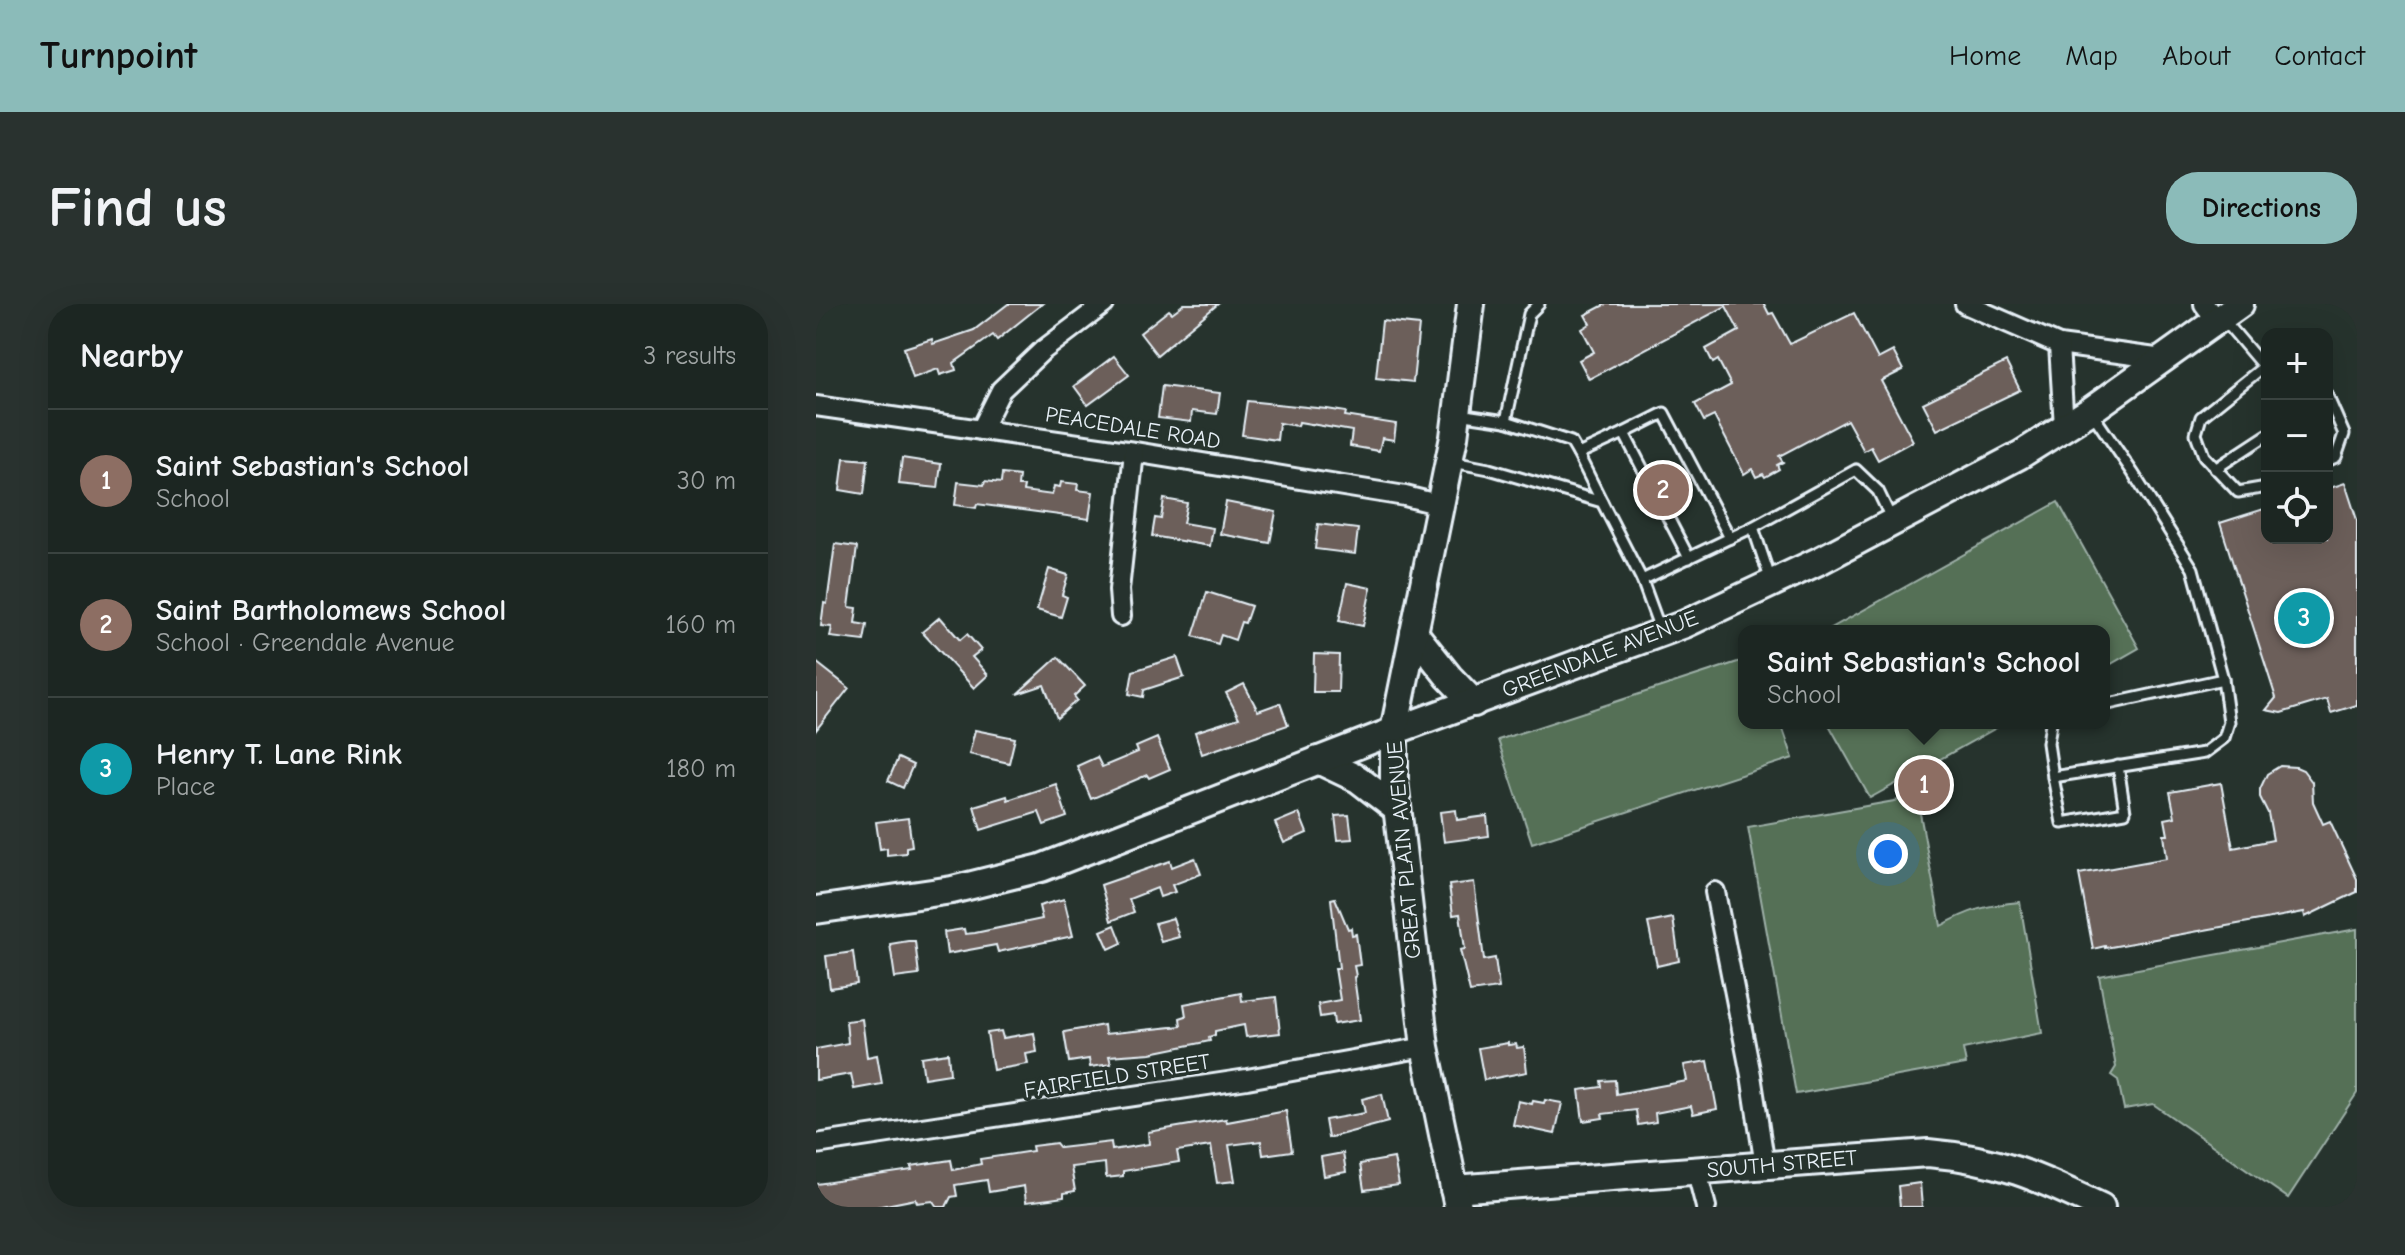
<!DOCTYPE html>
<meta charset="utf-8">
<style>
:root{--surface:#1c2622;--page:#29322f;--text:#f1f3f6;--muted:#a0a5a5;--line:#3a4340;--accent:#8bbbb9}
body{margin:0;font-family:"Comic Neue",sans-serif;background:var(--page);color:var(--text)}
.controls{position:absolute;right:24px;top:24px;display:grid;overflow:hidden;border-radius:16px;box-shadow:0 8px 32px #0002}
.controls button{width:72px;height:72px;display:grid;place-items:center;padding:0;border:0;border-bottom:2px solid var(--line);background:var(--surface);color:var(--text);font:40px sans-serif}
.you{position:absolute;left:1072px;top:550px;width:28px;height:28px;margin:-20px;border:6px solid #fff;border-radius:50%;background:#1a73e8;box-shadow:0 0 0 12px #1a73e833}
.badge{display:grid;place-items:center;width:52px;height:52px;border-radius:50%;background:var(--accent);color:#fff;font-size:26px;font-weight:700}
.pin{position:absolute;translate:-50% -50%;border:4px solid #fff;box-shadow:0 2px 8px #0006}
.popup{position:absolute;left:922px;top:321px;width:372px;height:104px;box-sizing:border-box;display:grid;place-content:center;border-radius:16px;background:var(--surface);filter:drop-shadow(0 2px 6px #0005);font-size:26px;white-space:nowrap;color:var(--muted)}
.popup b{font-size:30px;color:var(--text)}
.popup::after{content:'';position:absolute;left:50%;top:100%;margin-left:-16px;border:16px solid transparent;border-top-color:var(--surface)}
.list{margin:0;padding:0;list-style:none}
h2{display:flex;justify-content:space-between;align-items:center;height:104px;margin:0;padding:0 32px;font-size:34px}
h2 small{font-size:26px;font-weight:400;color:var(--muted)}
.list li{display:grid;grid-template-columns:52px 1fr auto;gap:24px;align-items:center;box-sizing:border-box;height:144px;padding:0 32px;border-top:2px solid var(--line)}
.list b{display:block;font-size:30px;white-space:nowrap}
.list p{margin:0;font-size:26px;white-space:nowrap;color:var(--muted)}
.list em{font-size:26px;font-style:normal;color:var(--muted)}
.icon{flex:none;width:44px;height:44px;fill:none;stroke:currentColor;stroke-width:2;stroke-linecap:round;stroke-linejoin:round}
.map{position:relative;flex:none;width:1541px;height:903px;overflow:hidden;border-radius:32px}
header{display:flex;align-items:center;gap:48px;box-sizing:border-box;height:112px;padding:0 40px;background:var(--accent);color:#111}
header strong{font-size:38px}
nav{display:flex;gap:44px;margin-inline-start:auto;font-size:28px}
.intro{display:flex;align-items:center;justify-content:space-between;box-sizing:border-box;height:192px;padding:0 48px}
h1{margin:0;font-size:56px}
.button{padding:20px 36px;border-radius:32px;background:var(--accent);color:#111;font-size:28px;font-weight:700}
main{display:flex;gap:48px;padding:0 48px}
aside{flex:1;background:var(--surface);border-radius:32px;box-shadow:0 8px 32px #0002}
.map>svg:first-child{display:block}
.green{fill:#547057;stroke:#9eb0a8;stroke-width:2}
.building{fill:#6c5f5a;stroke:#e8f1f8;stroke-width:2}
.lines{fill:none;stroke-linecap:round;stroke-linejoin:round}
.lane-casing{stroke:#e8f1f8;stroke-width:15}
.street-casing{stroke:#e8f1f8;stroke-width:24}
.secondary-casing{stroke:#e8f1f8;stroke-width:32}
.lane{stroke:#26332d;stroke-width:9}
.street{stroke:#26332d;stroke-width:18}
.secondary{stroke:#26332d;stroke-width:26}
.labels{text-anchor:middle;dominant-baseline:central;stroke-width:7;stroke-linejoin:round;paint-order:stroke}
.street-label{font-size:22px;fill:#e8f1f8;stroke:#26332d}
</style>
<header>
<strong>Turnpoint</strong>
<nav><a>Home</a><a>Map</a><a>About</a><a>Contact</a></nav>
</header>
<div class="intro"><h1>Find us</h1><a class="button">Directions</a></div>
<main>
<aside>
<h2>Nearby<small>3 results</small></h2>
<ul class="list">
<li><span class="badge" style="background:#8d6e63">1</span><div><b>Saint Sebastian's School</b><p>School</p></div><em>30 m</em></li>
<li><span class="badge" style="background:#8d6e63">2</span><div><b>Saint Bartholomews School</b><p>School · Greendale Avenue</p></div><em>160 m</em></li>
<li><span class="badge" style="background:#0f9aa8">3</span><div><b>Henry T. Lane Rink</b><p>Place</p></div><em>180 m</em></li>
</ul>
</aside>
<div class="map">
<svg width="1541" height="903" viewBox="0 0 1541 903">
<rect width="100%" height="100%" fill="#26332d"/>
<filter id="ink" filterUnits="userSpaceOnUse"><feTurbulence type="fractalNoise" baseFrequency=".0125" numOctaves="2"/><feDisplacementMap in="SourceGraphic" scale="16" xChannelSelector="R" yChannelSelector="G"/><feConvolveMatrix kernelMatrix="1 2 1 2 8 2 1 2 1" color-interpolation-filters="sRGB"/></filter>
<g filter="url(#ink)">
<g class="green">
<polygon points="1242,198 1323,344 1288,364 1288,327 1010,327"/>
<polygon points="928,356 928,419 965,419 977,454 716,539 682,436"/>
<polygon points="1012,419 1189,419 1054,494"/>
<path d="M1101,493l24,129c28,-16 46,-21 79,-24l22,131 -79,16 3,15 -170,30 -48,-267z"/>
<polygon points="1541,625 1541,789 1472,894 1337,800 1308,805 1302,776 1295,771 1300,763 1283,672"/>
</g>
<g class="building">
<polygon points="192,0 226,0 181,36 177,31 138,59 140,66 124,71 122,65 97,74 88,44 116,35 117,40 158,26"/>
<polygon points="368,0 402,0 341,51 324,29 353,6 356,9"/>
<polygon points="790,0 948,0 953,10 957,9 974,40 1038,9 1062,55 1077,47 1087,66 1065,77 1097,137 1062,156 1055,143 1048,147 1031,116 963,152 967,158 961,161 963,165 949,173 947,170 940,173 936,165 928,170 898,112 888,117 879,100 915,81 902,56 897,59 890,45 923,27 910,2 773,75 763,56 778,48 766,25 774,20 769,11"/>
<polygon points="566,17 603,21 597,78 560,74"/>
<polygon points="298,52 313,71 272,101 258,82"/>
<polygon points="1190,58 1204,86 1121,126 1107,99"/>
<polygon points="346,82 404,89 401,110 376,107 375,118 342,114"/>
<polygon points="431,97 511,105 530,108 529,112 580,120 578,136 566,134 563,147 534,142 536,127 483,118 482,122 463,119 461,136 426,131"/>
<polygon points="28,154 52,156 48,190 24,186"/>
<polygon points="86,154 125,160 122,184 83,180"/>
<polygon points="186,170 203,172 202,182 208,182 207,187 236,191 238,182 244,183 245,178 262,180 261,186 277,188 273,215 161,200 160,204 139,201 142,178 168,181 169,177 185,179"/>
<polygon points="1529,179 1541,216 1541,401 1515,409 1511,395 1465,409 1450,406 1460,394 1404,219 1451,204 1451,234 1511,234 1511,185"/>
<polygon points="348,195 371,199 367,219 397,224 394,242 336,232 339,214 345,215"/>
<polygon points="410,198 460,208 454,239 404,230"/>
<polygon points="502,220 542,225 539,250 499,245"/>
<polygon points="19,240 41,243 33,303 41,304 39,319 51,321 48,337 14,333 16,323 5,322 8,299 11,300"/>
<polygon points="233,265 252,271 246,291 251,293 245,313 221,306"/>
<polygon points="531,279 555,284 547,322 523,317"/>
<polygon points="391,288 435,302 429,319 425,318 419,336 405,331 402,340 377,332"/>
<polygon points="124,313 144,336 151,330 165,346 156,353 172,371 158,384 106,328"/>
<polygon points="498,350 523,351 522,388 497,388"/>
<polygon points="242,353 269,382 258,392 261,396 241,414 228,381 201,390"/>
<polygon points="361,353 368,373 328,386 327,393 313,390 317,367"/>
<polygon points="0,358 33,384 0,426"/>
<polygon points="428,380 442,407 464,399 472,421 386,450 379,428 423,414 410,389"/>
<polygon points="159,426 199,434 193,459 153,450"/>
<polygon points="341,434 354,465 333,474 331,471 275,495 261,462 281,453 286,463 322,448 320,443"/>
<polygon points="82,454 97,461 87,484 72,477"/>
<polygon points="1464,462 1480,463 1487,466 1496,478 1497,498 1507,520 1514,517 1541,575 1541,588 1489,613 1488,608 1289,644 1289,642 1277,645 1263,570 1351,554 1348,531 1352,531 1349,515 1359,513 1354,488 1405,479 1417,544 1457,536 1452,509 1444,493 1444,485 1451,470"/>
<polygon points="240,480 251,513 228,521 223,508 165,526 158,502 191,492 192,496"/>
<polygon points="640,506 641,516 671,512 673,532 628,538 624,508"/>
<polygon points="483,509 491,529 468,539 459,519"/>
<polygon points="533,511 536,535 522,536 519,512"/>
<polygon points="92,514 96,542 90,543 90,549 71,551 71,544 64,545 60,518"/>
<polygon points="379,554 385,570 356,581 359,588 344,593 341,584 313,595 318,608 295,617 285,581 354,557 356,563"/>
<polygon points="658,578 668,656 679,654 683,684 654,688 644,646 649,645 644,610 637,611 633,581"/>
<polygon points="519,594 532,625 535,624 536,631 540,630 544,661 538,662 540,672 538,673 544,716 518,720 517,711 504,713 502,700 524,696 519,664 523,664 515,595"/>
<polygon points="248,595 257,632 182,648 180,641 131,650 128,628 148,625 149,630 159,629 226,615 223,602"/>
<polygon points="357,614 363,633 345,638 339,619"/>
<polygon points="857,614 863,657 841,662 832,619"/>
<polygon points="299,621 306,639 293,645 285,627"/>
<polygon points="92,637 99,637 103,671 79,674 74,640"/>
<polygon points="37,648 41,680 14,684 10,652"/>
<polygon points="425,689 426,697 460,693 464,729 430,733 428,721 399,727 399,731 393,733 394,737 335,749 293,752 295,760 274,763 273,755 253,758 248,728 288,721 289,730 365,722 364,714 370,712 368,700"/>
<polygon points="46,715 51,753 61,751 66,780 38,785 35,770 0,776 0,745 32,739 30,717"/>
<polygon points="185,727 187,734 218,729 221,748 210,750 212,760 177,766 171,729"/>
<polygon points="692,739 692,741 700,740 701,744 708,743 711,768 668,776 662,744"/>
<polygon points="132,749 134,770 108,774 105,753"/>
<polygon points="892,757 901,805 877,810 875,802 839,809 840,818 822,821 820,806 786,810 787,814 767,817 763,786 786,783 785,777 799,776 800,790 871,777 868,761"/>
<polygon points="566,790 572,818 512,834 509,816 549,809 546,795"/>
<polygon points="729,796 746,799 739,830 697,821 702,797 716,800 717,797 728,799"/>
<polygon points="470,807 476,847 447,851 445,837 413,841 419,877 401,879 395,842 361,847 363,858 307,867 307,872 290,874 289,859 255,863 259,887 248,889 248,893 234,895 210,898 208,882 173,888 171,876 139,881 141,892 135,893 130,903 121,903 117,897 101,899 100,895 60,903 0,903 0,880 96,866 95,862 135,856 137,866 165,860 164,855 217,847 216,842 240,839 244,844 295,838 296,846 333,840 332,828 410,815 411,818"/>
<polygon points="527,849 530,868 508,872 505,853"/>
<polygon points="578,854 583,881 548,886 544,860"/>
<polygon points="1104,879 1106,903 1084,903 1082,882"/>
</g>
<g class="lines">
<g class="lane-casing">
<g id="lane">
<polyline points="1408,16 1447,62"/>
<polyline points="1451,60 1385,113 1380,130 1388,152 1422,188 1451,183"/>
<polyline points="1511,91 1528,130 1520,153 1511,157"/>
<polyline points="642,110 690,117 755,138 762,150 808,129"/>
<polyline points="690,117 713,10 723,0"/>
<polyline points="762,150 786,198"/>
<polyline points="637,158 673,165 786,198 826,276 845,328"/>
<polyline points="1399,165 1451,131"/>
<polyline points="937,223 955,277"/>
<polyline points="873,254 808,129 848,109 914,234"/>
<polyline points="826,276 937,223 1040,166 1062,187 1076,216"/>
<polyline points="1288,401 1407,375"/>
<polyline points="1235,419 1232,439 1237,473 1388,449 1408,434 1413,418 1407,375 1377,265 1317,169 1276,109"/>
<polyline points="1237,473 1246,519 1309,508 1302,462"/>
</g>
</g>
<g class="street-casing">
<g id="street">
<polyline points="1149,0 1243,41 1347,55"/>
<polyline points="1388,0 1401,17"/>
<polyline points="1243,41 1248,123"/>
<polyline points="0,102 318,148 589,192 625,201"/>
<polyline points="165,126 185,86 226,47 288,0"/>
<polyline points="305,312 303,286 318,148"/>
<polyline points="899,588 935,771 949,862"/>
<polyline points="0,840 431,775 609,743"/>
<polyline points="881,868 890,903"/>
</g>
</g>
<g class="secondary-casing">
<g id="secondary">
<polyline points="598,329 633,373 658,399"/>
<polyline points="502,456 542,475 581,505"/>
<polyline points="0,606 136,586 225,564 578,427 869,320 1005,256 1204,151 1274,107 1424,0"/>
<path d="M638,885l474,-36c71,6 110,24 173,54"/>
<polyline points="642,903 609,743 578,476 578,427 638,133 655,0"/>
</g>
</g>
<use href="#lane" class="lane"/>
<use href="#street" class="street"/>
<use href="#secondary" class="secondary"/>
</g>
</g>
<g class="labels">
<g class="street-label">
<text transform="translate(317 124) rotate(9)">PEACEDALE ROAD</text>
<text transform="translate(784 350) rotate(-21)">GREENDALE AVENUE</text>
<text transform="translate(588 546) rotate(-95)">GREAT PLAIN AVENUE</text>
<text transform="translate(301 772) rotate(-9)">FAIRFIELD STREET</text>
<text transform="translate(966 860) rotate(-5)">SOUTH STREET</text>
</g>
</g>
</svg>
<div class="controls">
<button>+</button>
<button>−</button>
<button><svg class="icon" aria-label="locate" viewBox="0 0 24 24"><circle cx="12" cy="12" r="6"/><path d="M12 2v4M12 18v4M2 12h4M18 12h4"/></svg></button>
</div>
<div class="you"></div>
<div class="pin badge" style="left:1108px;top:481px;background:#8d6e63">1</div>
<div class="popup"><b>Saint Sebastian's School</b>School</div>
<div class="pin badge" style="left:847px;top:186px;background:#8d6e63">2</div>
<div class="pin badge" style="left:1488px;top:314px;background:#0f9aa8">3</div>
</div>
</main>
